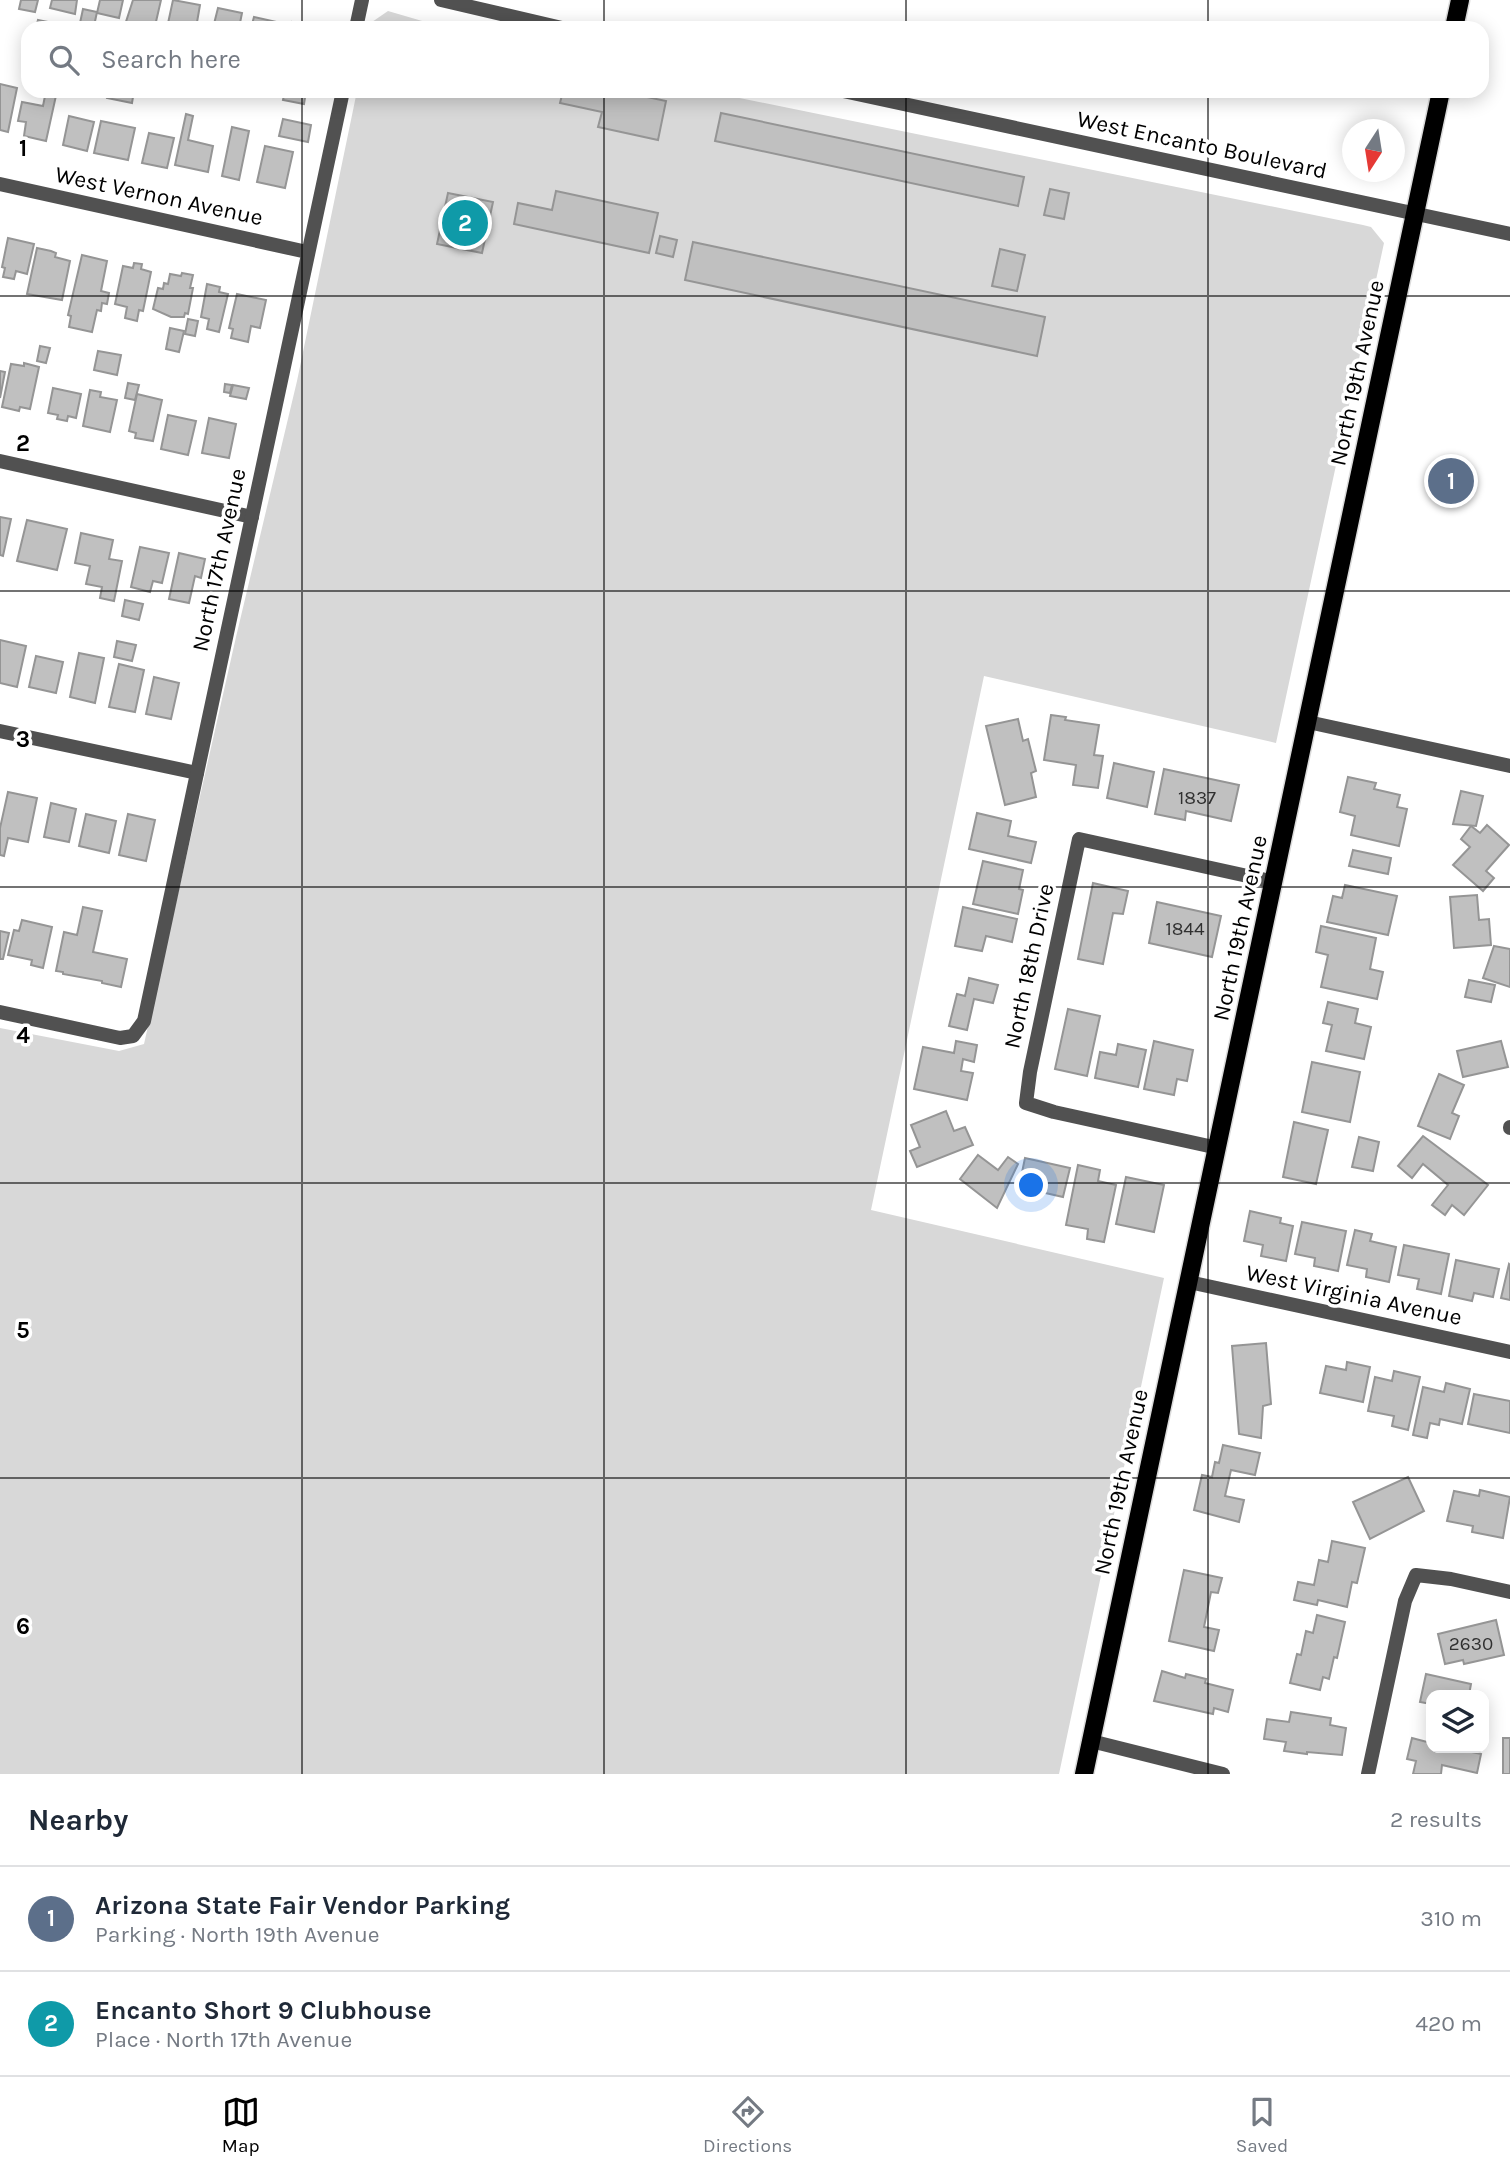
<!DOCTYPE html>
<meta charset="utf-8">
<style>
:root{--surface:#fff;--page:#f6f6f7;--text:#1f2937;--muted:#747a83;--line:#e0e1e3;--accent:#000}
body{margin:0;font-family:Karla,sans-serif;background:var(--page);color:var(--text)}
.controls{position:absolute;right:21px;bottom:21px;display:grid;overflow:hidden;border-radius:14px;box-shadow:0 4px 18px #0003}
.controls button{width:63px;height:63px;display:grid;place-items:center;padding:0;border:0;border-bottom:2px solid var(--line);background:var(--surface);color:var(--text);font:35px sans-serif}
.compass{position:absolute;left:1342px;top:119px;width:63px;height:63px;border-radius:50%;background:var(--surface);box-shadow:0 4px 18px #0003;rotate:192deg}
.you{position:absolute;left:1032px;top:1186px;width:24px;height:24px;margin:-18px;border:5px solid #fff;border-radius:50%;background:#1a73e8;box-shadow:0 0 0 10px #1a73e833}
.badge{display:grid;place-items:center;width:46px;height:46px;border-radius:50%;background:var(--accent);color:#fff;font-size:23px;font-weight:700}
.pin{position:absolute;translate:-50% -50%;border:4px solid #fff;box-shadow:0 2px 7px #0006}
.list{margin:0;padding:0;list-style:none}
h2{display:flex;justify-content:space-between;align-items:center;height:91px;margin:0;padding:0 28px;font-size:30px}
h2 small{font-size:23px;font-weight:400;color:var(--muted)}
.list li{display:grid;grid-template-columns:46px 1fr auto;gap:21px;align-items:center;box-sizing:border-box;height:105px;padding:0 28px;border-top:2px solid var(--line)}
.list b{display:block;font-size:26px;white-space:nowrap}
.list p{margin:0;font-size:23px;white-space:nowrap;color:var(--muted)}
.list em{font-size:23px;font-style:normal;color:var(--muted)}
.icon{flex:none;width:38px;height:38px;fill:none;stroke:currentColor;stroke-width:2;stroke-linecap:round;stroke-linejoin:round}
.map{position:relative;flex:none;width:1510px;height:1774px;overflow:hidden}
.search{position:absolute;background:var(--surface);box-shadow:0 4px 18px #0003;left:21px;right:21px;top:21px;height:77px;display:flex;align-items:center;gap:18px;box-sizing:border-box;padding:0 24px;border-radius:21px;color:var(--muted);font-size:26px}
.sheet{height:301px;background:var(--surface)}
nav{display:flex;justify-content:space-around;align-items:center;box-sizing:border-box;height:98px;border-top:2px solid var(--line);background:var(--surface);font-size:19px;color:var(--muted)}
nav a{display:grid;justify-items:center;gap:4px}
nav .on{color:var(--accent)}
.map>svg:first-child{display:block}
.green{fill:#d8d8d8}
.building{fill:#c0c0c0;stroke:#959595;stroke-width:2}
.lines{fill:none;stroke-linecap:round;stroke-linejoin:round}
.primary-casing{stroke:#dbdbdb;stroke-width:21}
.minor{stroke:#515151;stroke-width:14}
.tertiary{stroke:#515151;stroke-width:14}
.primary{stroke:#000;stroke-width:18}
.grid{fill:none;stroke:#000;stroke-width:2;stroke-opacity:0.55}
.labels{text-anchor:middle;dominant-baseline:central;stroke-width:7;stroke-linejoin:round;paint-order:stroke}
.number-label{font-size:19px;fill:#303030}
.street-label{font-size:23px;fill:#000;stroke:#fff}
.grid-label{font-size:23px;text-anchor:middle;font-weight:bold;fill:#000;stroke:#fff;stroke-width:7;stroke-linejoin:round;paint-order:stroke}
</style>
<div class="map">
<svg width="1510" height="1774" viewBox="0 0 1510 1774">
<rect width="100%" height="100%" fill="#fff"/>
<g class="green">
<polygon points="388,11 446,28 371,28 372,22"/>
<polygon points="357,91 705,91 1363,225 1371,227 1384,243 1276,743 984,676 871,1210 1164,1278 1059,1774 0,1774 0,1028 119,1051 144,1044 236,637 297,381"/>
</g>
<g class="building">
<polygon points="21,0 38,0 35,12 19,9"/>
<polygon points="52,0 77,0 75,14 50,8"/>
<polygon points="100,0 123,0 119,18 97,13"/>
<polygon points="133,0 161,0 155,26 124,28"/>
<polygon points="173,0 200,5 196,28 167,28"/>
<polygon points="218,8 242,13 239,28 213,28"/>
<polygon points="83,9 97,12 94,26 80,23"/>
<polygon points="254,17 281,23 280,28 251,28"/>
<polygon points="38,20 48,22 46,28 36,28"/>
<polygon points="292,22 314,27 314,28 290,28"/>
<polygon points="0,84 17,88 8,132 0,130"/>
<polygon points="46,91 57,91 46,141 24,136 26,122 18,121 22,102 43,106"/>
<polygon points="108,91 134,91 132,103 107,98"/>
<polygon points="253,91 269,91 268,96"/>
<polygon points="285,91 306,91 304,104 283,100"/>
<polygon points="563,91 619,91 666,101 658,140 598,127 602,112 560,103"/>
<polygon points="721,113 1024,177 1018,206 715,141"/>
<polygon points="186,114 193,116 188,140 213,146 208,172 175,165"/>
<polygon points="69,116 94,122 87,151 63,145"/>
<polygon points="283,119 311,125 308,142 279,136"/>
<polygon points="101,121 135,128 128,160 94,153"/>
<polygon points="232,127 249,131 239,180 222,176"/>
<polygon points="149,133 174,138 167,168 142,163"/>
<polygon points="265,146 293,152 285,188 257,182"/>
<polygon points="1050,189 1069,193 1064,219 1044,215"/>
<polygon points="556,191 658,213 649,253 514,224 518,203 552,210"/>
<polygon points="448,193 493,202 482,253 437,244"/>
<polygon points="660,236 677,240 673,257 656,253"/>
<polygon points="8,238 34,244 27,274 16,271 14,279 3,277 5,268 2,267"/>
<polygon points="693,242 1045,317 1037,356 685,280"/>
<polygon points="37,248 51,251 56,253 55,257 70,261 62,300 27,294"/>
<polygon points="1000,249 1025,255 1017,291 992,286"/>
<polygon points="82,255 107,261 101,291 109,293 107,304 102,303 101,311 97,310 92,332 69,327 71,316 68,315"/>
<polygon points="134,263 142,264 141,269 151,272 143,311 139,310 137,321 125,318 127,307 115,304 123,266 133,268"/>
<polygon points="182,273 193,275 190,288 193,288 188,314 185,313 184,317 171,317 153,309 158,288 163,289 164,283 168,284 170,274 181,276"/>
<polygon points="207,284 220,287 219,292 228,294 219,332 207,329 209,319 201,317"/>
<polygon points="237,294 266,300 260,328 251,326 248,342 231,338 233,329 229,328"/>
<polygon points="188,319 198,321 195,336 185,334"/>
<polygon points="170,328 184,331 179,352 166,349"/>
<polygon points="40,346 50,348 46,363 37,361"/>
<polygon points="98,351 121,355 117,375 94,370"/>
<polygon points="24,363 39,367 30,409 20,407 19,411 2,407 11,364 24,366"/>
<polygon points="0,371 5,372 0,398"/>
<polygon points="128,383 139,385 135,400 125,398"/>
<polygon points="225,384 232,385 230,393 224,392"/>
<polygon points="233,385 249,388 246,399 230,396"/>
<polygon points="53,388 81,394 76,418 68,416 67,421 57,419 58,415 48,413"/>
<polygon points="90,390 101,392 100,397 117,400 110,432 83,426"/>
<polygon points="137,394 162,400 153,441 135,438 136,433 129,431"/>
<polygon points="168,415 196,421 188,455 161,449"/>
<polygon points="209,418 236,424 229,458 202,453"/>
<polygon points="0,517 11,519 3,556 0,555"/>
<polygon points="27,520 67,529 57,570 17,561"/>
<polygon points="81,533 113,540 109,559 122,561 114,601 100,598 102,587 86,584 90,566 75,563"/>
<polygon points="140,547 169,553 162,583 153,581 150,592 131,587"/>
<polygon points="179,553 205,559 201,578 195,576 189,603 169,599"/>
<polygon points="125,600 143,604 139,620 122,616"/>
<polygon points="0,640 26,646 17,687 0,683"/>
<polygon points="117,641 136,645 132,661 114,657"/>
<polygon points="79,653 104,658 95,703 70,697"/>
<polygon points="36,656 63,662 56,693 29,687"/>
<polygon points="119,664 144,670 135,712 109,707"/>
<polygon points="154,677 179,683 171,719 146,714"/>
<polygon points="1051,715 1066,717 1065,720 1099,725 1094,755 1103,756 1098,788 1073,785 1076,765 1044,760"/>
<polygon points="1018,719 1023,741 1028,739 1036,771 1031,773 1036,797 1005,805 986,726"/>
<polygon points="1114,763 1154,772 1147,807 1107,798"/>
<polygon points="1164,769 1239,785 1231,821 1186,811 1185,820 1155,814"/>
<polygon points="1348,777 1376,783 1374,789 1400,795 1397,807 1407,809 1399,846 1351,835 1355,816 1340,812"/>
<polygon points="1461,791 1483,796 1476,826 1453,824"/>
<polygon points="8,792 37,798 28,842 8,838 4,856 0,855 0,828"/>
<polygon points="51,803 76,809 69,842 44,837"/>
<polygon points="977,813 1011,821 1008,836 1036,842 1031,863 969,849"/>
<polygon points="86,814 116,821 109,853 79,846"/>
<polygon points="128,814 155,820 146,861 119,855"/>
<polygon points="1487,825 1509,845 1486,871 1494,878 1483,891 1453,865 1470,847 1461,839 1471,826 1480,833"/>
<polygon points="1353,850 1391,858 1388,874 1349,866"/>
<polygon points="983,861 1023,870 1019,889 1023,890 1018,914 973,904"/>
<polygon points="1093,883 1128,891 1123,914 1113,913 1103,964 1078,959"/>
<polygon points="1345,885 1397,896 1388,935 1327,922 1333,896 1342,898"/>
<polygon points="1477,895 1479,920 1489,919 1491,945 1454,948 1450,897"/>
<polygon points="1157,902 1221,916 1212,957 1149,943"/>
<polygon points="83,907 102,911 93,952 127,959 121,987 102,983 102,981 63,974 63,972 56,971 64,932 77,935"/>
<polygon points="963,907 1017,919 1012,942 986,936 982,951 955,946"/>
<polygon points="22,920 52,927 43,968 31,965 32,960 8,955 14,930 19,931"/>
<polygon points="1321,926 1376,938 1370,969 1383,972 1377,999 1321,987 1328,955 1316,952"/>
<polygon points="0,931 9,933 3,959 0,959"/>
<polygon points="1494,946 1510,949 1510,987 1483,978"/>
<polygon points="969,978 998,985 993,1003 974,999 967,1030 949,1026 957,994 965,996"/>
<polygon points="1469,980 1495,985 1491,1002 1465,997"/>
<polygon points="1328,1002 1358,1009 1355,1023 1371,1027 1364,1059 1326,1051 1332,1025 1323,1023"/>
<polygon points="1068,1009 1100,1016 1087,1076 1055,1069"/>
<polygon points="956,1041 977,1045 974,1062 963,1059 961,1071 973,1073 967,1100 914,1089 923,1047 954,1053"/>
<polygon points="1154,1041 1193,1050 1187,1081 1177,1079 1174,1095 1144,1089"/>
<polygon points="1501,1041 1508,1067 1463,1077 1457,1051"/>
<polygon points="1118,1044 1146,1050 1138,1087 1095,1078 1100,1052 1116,1055"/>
<polygon points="1312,1062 1360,1072 1350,1122 1302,1112"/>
<polygon points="1439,1074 1464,1085 1452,1113 1459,1116 1450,1139 1418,1126"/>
<polygon points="946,1111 954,1131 965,1127 973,1145 917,1167 910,1151 920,1147 911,1125"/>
<polygon points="1294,1122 1328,1130 1316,1184 1283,1177"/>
<polygon points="1423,1136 1488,1185 1464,1215 1452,1205 1445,1215 1432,1205 1448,1185 1423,1164 1412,1178 1398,1166"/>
<polygon points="1359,1137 1379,1142 1373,1171 1352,1167"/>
<polygon points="978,1155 998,1170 1008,1157 1018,1164 997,1208 960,1179"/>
<polygon points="1025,1158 1070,1168 1063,1197 1019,1187"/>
<polygon points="1078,1165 1100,1170 1098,1181 1116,1185 1104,1242 1087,1239 1088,1229 1066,1225"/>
<polygon points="1126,1177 1164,1185 1154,1232 1116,1224"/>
<polygon points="1250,1211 1281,1218 1280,1223 1293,1226 1286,1261 1261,1256 1263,1245 1244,1241"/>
<polygon points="1302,1222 1346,1231 1338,1271 1314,1266 1315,1258 1295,1254"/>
<polygon points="1355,1230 1372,1234 1370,1241 1396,1247 1389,1282 1366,1277 1367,1269 1347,1265"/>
<polygon points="1404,1245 1449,1254 1441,1294 1417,1289 1419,1279 1398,1275"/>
<polygon points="1456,1260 1499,1269 1493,1297 1474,1293 1472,1301 1449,1296"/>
<polygon points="1509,1264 1510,1265 1510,1300 1501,1298"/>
<polygon points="1266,1343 1271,1404 1263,1406 1261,1438 1239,1434 1232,1346"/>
<polygon points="1347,1362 1370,1367 1363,1402 1320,1393 1326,1366 1346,1370"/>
<polygon points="1394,1371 1420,1377 1408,1430 1392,1426 1394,1416 1368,1411 1375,1377 1392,1381"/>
<polygon points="1446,1383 1470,1389 1462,1424 1440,1419 1439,1425 1430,1423 1427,1438 1413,1435 1423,1387 1444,1392"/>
<polygon points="1474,1394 1510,1401 1510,1433 1468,1424"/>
<polygon points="1223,1445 1260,1453 1255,1475 1231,1470 1225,1496 1244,1500 1239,1522 1194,1510 1202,1475 1212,1477 1215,1462 1219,1463"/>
<polygon points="1408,1477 1424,1511 1370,1539 1353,1502"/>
<polygon points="1480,1490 1510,1497 1503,1538 1472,1532 1473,1526 1447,1521 1454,1491 1479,1496"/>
<polygon points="1332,1541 1365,1548 1357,1583 1352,1582 1347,1607 1318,1600 1317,1605 1294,1600 1298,1582 1314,1585 1319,1560 1328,1562"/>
<polygon points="1184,1570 1222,1578 1218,1593 1211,1592 1204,1627 1219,1630 1214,1651 1169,1641"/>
<polygon points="1317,1615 1345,1622 1337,1658 1334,1657 1329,1679 1323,1677 1320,1690 1290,1683 1297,1654 1301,1655 1306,1631 1313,1633"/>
<polygon points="1496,1620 1504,1655 1464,1664 1463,1660 1445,1664 1438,1634"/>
<polygon points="1162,1671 1185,1678 1186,1674 1206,1679 1205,1683 1233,1690 1228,1712 1214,1708 1213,1714 1154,1701"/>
<polygon points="1426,1674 1471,1684 1469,1695 1431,1695 1431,1704 1420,1702"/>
<polygon points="1291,1712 1331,1718 1330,1725 1346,1728 1342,1755 1307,1752 1307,1754 1284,1751 1286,1742 1264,1739 1267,1719 1289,1722"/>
<polygon points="1412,1738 1431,1743 1431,1748 1454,1748 1481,1754 1477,1773 1442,1765 1441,1774 1413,1774 1416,1761 1407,1759"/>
<rect x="1503" y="1738" width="7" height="36"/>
</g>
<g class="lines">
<g class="primary-casing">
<g id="primary">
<polyline points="1454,28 1460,0"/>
<polyline points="1084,1774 1441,91"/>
</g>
</g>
<g class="minor">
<polyline points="356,28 362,0"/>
<polyline points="0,184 307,252"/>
<polyline points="0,461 252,517"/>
<polyline points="1308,722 1510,766"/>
<polyline points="0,731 197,773"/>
<polyline points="0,1012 120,1038 133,1036 144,1021 343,91"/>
<polyline points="1510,1127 1510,1128"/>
<polyline points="1218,1148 1054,1112 1026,1103 1030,1072 1079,839 1275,882"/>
<polyline points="1189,1282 1510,1352"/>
<polyline points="1091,1741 1223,1774"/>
<polyline points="1368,1774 1405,1601 1416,1575 1451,1579 1510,1592"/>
</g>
<g class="tertiary">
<polyline points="441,0 562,28"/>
<polyline points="843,91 1510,234"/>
</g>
<use href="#primary" class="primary"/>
</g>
<path class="grid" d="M302,0v28M604,0v28M906,0v28M1208,0v28M302,91v1683M604,91v1683M906,91v1683M1208,91v1683M0,296h1510M0,591h1510M0,887h1510M0,1183h1510M0,1478h1510"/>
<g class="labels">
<g class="number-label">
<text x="1197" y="798">1837</text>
<text x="1185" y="929">1844</text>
<text x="1471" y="1644">2630</text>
</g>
<g class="street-label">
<text transform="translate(1202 145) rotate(12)">West Encanto Boulevard</text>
<text transform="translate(159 196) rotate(12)">West Vernon Avenue</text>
<text transform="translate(1357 373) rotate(-78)">North 19th Avenue</text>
<text transform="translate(219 560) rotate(-78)">North 17th Avenue</text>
<text transform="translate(1240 928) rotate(-78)">North 19th Avenue</text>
<text transform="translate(1029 966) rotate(-78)">North 18th Drive</text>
<text transform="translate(1354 1295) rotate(12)">West Virginia Avenue</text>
<text transform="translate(1121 1482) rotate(-78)">North 19th Avenue</text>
</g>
</g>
<g class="grid-label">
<text x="23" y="156">1</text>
<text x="23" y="451">2</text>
<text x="23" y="747">3</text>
<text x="23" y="1043">4</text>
<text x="23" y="1338">5</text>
<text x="23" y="1634">6</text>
</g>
</svg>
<div class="controls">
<button><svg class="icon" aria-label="layers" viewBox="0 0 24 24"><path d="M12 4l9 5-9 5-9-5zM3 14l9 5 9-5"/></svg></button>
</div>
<svg class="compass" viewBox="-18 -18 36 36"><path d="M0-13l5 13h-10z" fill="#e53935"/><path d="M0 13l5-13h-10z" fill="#747a83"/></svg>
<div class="you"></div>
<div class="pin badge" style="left:1451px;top:481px;background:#5c6f8a">1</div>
<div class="pin badge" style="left:465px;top:223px;background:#0f9aa8">2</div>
<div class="search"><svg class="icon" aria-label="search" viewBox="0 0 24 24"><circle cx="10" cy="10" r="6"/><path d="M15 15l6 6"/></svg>Search here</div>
</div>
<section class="sheet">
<h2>Nearby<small>2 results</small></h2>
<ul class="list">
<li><span class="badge" style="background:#5c6f8a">1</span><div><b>Arizona State Fair Vendor Parking</b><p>Parking · North 19th Avenue</p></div><em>310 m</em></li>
<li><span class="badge" style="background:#0f9aa8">2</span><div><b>Encanto Short 9 Clubhouse</b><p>Place · North 17th Avenue</p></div><em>420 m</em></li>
</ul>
</section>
<nav>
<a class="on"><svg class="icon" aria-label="map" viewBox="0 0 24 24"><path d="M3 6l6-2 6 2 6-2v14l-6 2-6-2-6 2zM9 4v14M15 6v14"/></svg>Map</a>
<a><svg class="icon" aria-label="directions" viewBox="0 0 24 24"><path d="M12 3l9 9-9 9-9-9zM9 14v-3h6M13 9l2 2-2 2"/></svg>Directions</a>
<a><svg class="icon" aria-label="saved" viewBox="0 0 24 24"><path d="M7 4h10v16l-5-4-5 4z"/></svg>Saved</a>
</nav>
